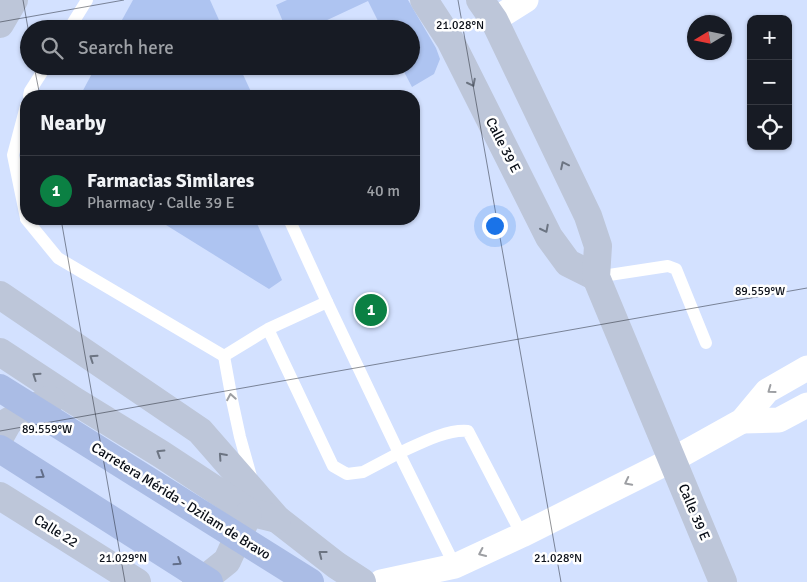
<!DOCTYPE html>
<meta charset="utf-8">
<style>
:root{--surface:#171b24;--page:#242831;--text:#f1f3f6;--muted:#9ea1a6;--line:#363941;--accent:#0b8043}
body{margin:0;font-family:Signika,sans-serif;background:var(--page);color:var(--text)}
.controls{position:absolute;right:15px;top:15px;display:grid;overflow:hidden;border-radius:10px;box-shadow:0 1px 4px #0004}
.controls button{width:45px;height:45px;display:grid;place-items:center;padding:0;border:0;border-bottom:1px solid var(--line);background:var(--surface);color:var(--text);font:25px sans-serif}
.compass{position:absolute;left:687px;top:15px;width:45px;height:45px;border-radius:50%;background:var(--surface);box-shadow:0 1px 4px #0004;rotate:260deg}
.you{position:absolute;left:494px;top:225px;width:18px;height:18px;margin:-12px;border:4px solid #fff;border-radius:50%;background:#1a73e8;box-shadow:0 0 0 8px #1a73e833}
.badge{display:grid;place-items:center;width:32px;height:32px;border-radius:50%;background:var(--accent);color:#fff;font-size:16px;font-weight:700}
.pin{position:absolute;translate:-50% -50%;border:2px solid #fff;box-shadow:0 1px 5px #0006}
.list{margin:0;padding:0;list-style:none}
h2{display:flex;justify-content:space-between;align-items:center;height:65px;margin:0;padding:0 20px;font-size:21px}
h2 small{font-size:16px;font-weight:400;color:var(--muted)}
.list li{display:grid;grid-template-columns:32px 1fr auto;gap:15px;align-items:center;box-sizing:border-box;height:70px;padding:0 20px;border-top:1px solid var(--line)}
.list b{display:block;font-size:19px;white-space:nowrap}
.list p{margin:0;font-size:16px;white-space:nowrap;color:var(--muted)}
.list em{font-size:16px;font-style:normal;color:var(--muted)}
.icon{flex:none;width:28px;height:28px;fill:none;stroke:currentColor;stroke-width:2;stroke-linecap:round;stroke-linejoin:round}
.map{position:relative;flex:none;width:807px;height:582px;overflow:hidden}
.search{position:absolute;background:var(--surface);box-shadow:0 1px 4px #0004;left:20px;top:20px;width:400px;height:55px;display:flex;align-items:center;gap:12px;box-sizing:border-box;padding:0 18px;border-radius:28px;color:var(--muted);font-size:19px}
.panel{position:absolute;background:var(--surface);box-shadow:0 1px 4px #0004;left:20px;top:90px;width:400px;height:135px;border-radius:20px}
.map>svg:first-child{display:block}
.green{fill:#aec4f1}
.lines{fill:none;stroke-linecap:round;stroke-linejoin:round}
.lane{stroke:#fff;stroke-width:12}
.street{stroke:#fff;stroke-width:25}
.secondary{stroke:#bdc6d9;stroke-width:28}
.primary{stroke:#aabce5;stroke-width:28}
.oneway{stroke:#6c7482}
.oneway2{stroke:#9d9fa3}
.oneway3{stroke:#626e89}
.ticks{fill:none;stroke:#0a0f18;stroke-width:1;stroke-opacity:0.45}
.labels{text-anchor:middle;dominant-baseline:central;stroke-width:5;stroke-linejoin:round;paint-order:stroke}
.street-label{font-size:14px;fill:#0a0f18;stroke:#fff}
.ticks-label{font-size:12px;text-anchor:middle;fill:#0a0f18;stroke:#fff;stroke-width:5;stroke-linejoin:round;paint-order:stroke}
</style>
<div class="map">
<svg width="807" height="582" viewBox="0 0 807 582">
<rect width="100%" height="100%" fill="#d3e1ff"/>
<g class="green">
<polygon points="133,0 210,0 223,29 117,29"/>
<polygon points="287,0 408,0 436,48 440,59 434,74 412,87 401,66 411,66 411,29 382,29 368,1 308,29 286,29 276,5"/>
<polygon points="96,66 239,66 253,96 80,96"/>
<polygon points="194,219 255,219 282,280 269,289 166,225"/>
</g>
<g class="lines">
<g class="lane">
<polyline points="69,29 87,0"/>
<polyline points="29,96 30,91 46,66"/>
<polyline points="26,106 13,155 26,218"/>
<polyline points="26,219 58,258 224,356"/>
<polyline points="289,219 327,302"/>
<polyline points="596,277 668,266 676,269 706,343"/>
<polyline points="224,356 268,329 327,302 399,453 363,472 347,474 333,466 268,329"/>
<polyline points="224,356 232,400 240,437 252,480"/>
<path d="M455,566l-56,-113c20,-9 47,-24 69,-22l54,104"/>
</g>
<g class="street">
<polyline points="494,20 526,0"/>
<polyline points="742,421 779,420 807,405"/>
<polyline points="381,582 455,566 522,535 672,460 742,421 767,391 807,368"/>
</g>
<g class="secondary">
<polyline points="424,0 450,40 549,237 568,263 596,277"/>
<polyline points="480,0 494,20 588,216 598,246 596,277 723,582"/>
<polyline points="0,24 14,0"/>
<polyline points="0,295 200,431 277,519 336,565 362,582"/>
<polyline points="0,352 73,400 161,454 249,512 277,519"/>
<polyline points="0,437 9,421 48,400 51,400"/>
<polyline points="0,496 137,582"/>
<polyline points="196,582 206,578 227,561 248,515"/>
</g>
<g class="primary">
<polyline points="0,388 310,582"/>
<polyline points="0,449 209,582"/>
</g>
</g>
<defs><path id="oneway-chevron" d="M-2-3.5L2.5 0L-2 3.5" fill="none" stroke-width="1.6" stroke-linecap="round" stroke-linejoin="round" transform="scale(1.25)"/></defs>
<g class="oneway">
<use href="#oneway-chevron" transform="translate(472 83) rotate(63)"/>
<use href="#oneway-chevron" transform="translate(564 165) rotate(-116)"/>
<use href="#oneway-chevron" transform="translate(545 229) rotate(63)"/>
<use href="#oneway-chevron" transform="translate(93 358) rotate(-146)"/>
<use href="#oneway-chevron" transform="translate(36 376) rotate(-146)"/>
<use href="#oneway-chevron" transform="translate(160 453) rotate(-148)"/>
<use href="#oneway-chevron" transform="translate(222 456) rotate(-132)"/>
<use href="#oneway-chevron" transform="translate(322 554) rotate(-142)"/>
</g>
<g class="oneway2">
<use href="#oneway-chevron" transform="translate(771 390) rotate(144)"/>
<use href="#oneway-chevron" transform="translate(231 397) rotate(-100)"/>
<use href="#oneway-chevron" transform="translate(628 482) rotate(153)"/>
<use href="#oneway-chevron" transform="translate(482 553) rotate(155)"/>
</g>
<g class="oneway3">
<use href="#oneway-chevron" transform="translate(41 475) rotate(33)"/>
<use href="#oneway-chevron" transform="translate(178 562) rotate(33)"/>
</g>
<path class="ticks" d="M23,0l6,34M458,0l103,582M0,22l124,-22M34,66l6,30M61,219l64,363M0,431l807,-143"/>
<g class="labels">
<g class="street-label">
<text transform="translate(503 145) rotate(63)">Calle 39 E</text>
<text transform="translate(181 501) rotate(32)">Carretera Mérida - Dzilam de Bravo</text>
<text transform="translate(694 512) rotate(67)">Calle 39 E</text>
<text transform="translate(56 531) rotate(32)">Calle 22</text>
</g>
</g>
<g class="ticks-label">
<text x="460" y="29">21.028°N</text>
<text x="760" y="295">89.559°W</text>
<text x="47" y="433">89.559°W</text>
<text x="123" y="562">21.029°N</text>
<text x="558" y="562">21.028°N</text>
</g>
</svg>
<div class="controls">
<button>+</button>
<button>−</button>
<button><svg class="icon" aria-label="locate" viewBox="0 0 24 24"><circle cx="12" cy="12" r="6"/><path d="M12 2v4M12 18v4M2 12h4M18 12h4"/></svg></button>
</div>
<svg class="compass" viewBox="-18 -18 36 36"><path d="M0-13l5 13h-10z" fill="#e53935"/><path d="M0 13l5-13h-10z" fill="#9ea1a6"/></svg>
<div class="you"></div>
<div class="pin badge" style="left:371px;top:310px">1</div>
<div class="search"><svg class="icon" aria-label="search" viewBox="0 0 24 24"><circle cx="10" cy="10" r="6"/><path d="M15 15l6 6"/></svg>Search here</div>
<section class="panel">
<h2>Nearby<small></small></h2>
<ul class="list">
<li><span class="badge">1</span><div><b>Farmacias Similares</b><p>Pharmacy · Calle 39 E</p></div><em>40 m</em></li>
</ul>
</section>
</div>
